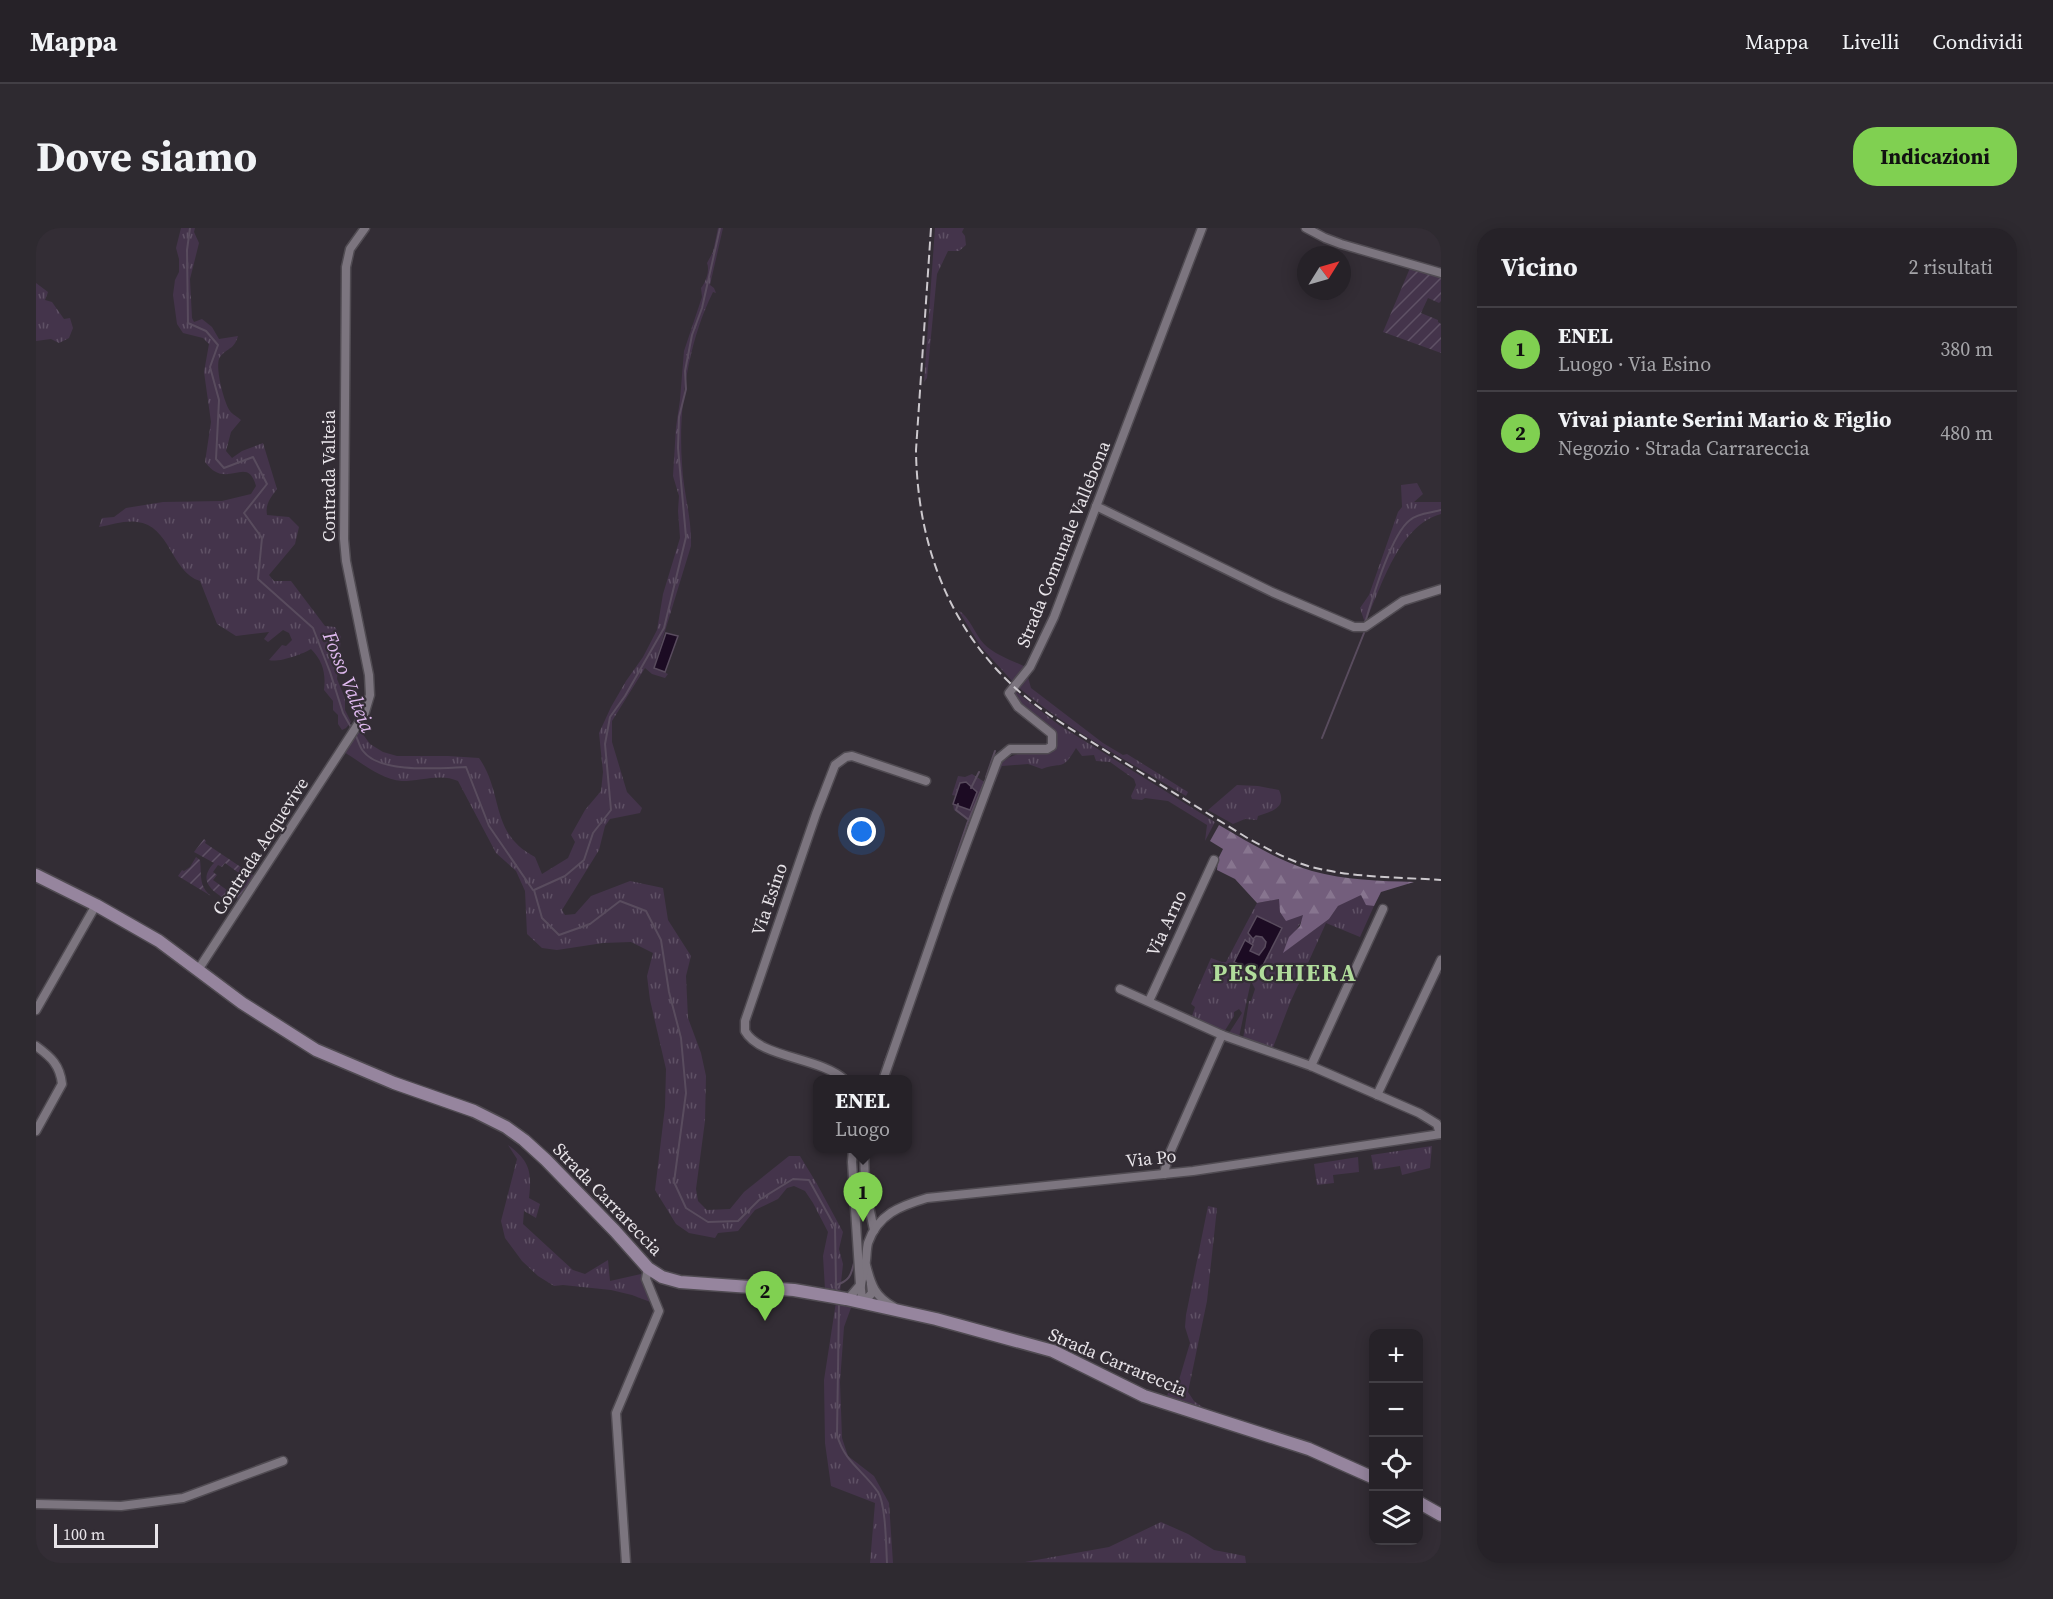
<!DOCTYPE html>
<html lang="it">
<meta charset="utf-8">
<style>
:root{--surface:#262228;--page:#2e2a30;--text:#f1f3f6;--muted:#a4a4a8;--line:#423f45;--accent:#80d051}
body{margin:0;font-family:"Source Serif 4",serif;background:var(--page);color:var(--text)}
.controls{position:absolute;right:18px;bottom:18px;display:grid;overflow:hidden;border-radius:12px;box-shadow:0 3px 15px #0003}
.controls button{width:54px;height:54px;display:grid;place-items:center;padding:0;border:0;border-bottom:2px solid var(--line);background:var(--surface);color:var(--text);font:30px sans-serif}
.compass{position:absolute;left:1261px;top:18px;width:54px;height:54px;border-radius:50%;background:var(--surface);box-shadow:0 3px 15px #0003;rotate:53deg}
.scale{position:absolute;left:18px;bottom:15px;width:104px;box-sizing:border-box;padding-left:6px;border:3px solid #e8e4e9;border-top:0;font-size:16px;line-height:21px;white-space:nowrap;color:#e8e4e9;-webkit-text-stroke:4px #332d35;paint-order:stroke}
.you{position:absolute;left:826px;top:604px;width:21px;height:21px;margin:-15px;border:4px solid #fff;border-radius:50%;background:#1a73e8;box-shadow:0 0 0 9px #1a73e833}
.badge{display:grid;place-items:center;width:39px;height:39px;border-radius:50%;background:var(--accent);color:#111;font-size:20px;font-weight:700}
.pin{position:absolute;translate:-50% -50px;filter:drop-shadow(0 2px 3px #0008)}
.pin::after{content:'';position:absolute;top:32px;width:21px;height:18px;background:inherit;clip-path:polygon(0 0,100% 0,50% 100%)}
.popup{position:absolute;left:777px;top:847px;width:99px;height:78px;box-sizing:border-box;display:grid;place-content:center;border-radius:12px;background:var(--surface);filter:drop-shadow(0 2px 4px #0005);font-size:20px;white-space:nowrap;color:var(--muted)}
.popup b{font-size:22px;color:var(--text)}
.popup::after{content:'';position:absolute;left:50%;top:100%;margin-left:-12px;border:12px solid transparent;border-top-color:var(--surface)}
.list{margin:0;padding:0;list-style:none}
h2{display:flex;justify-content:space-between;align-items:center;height:78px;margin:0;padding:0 24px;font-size:26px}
h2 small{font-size:20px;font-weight:400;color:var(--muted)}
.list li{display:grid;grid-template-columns:39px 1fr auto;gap:18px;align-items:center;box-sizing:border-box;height:84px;padding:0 24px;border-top:2px solid var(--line)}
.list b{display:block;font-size:22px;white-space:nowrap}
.list p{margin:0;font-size:20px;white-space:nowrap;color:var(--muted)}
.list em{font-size:20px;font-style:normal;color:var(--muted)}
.icon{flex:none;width:33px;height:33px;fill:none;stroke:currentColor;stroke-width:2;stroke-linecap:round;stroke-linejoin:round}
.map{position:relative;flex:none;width:1405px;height:1335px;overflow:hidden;border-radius:24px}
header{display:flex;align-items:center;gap:36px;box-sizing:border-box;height:84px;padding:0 30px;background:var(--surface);border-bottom:2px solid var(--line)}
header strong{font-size:28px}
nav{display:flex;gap:33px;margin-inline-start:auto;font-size:21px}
.intro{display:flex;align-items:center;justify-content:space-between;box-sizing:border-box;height:144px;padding:0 36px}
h1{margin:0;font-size:42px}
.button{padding:15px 27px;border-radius:24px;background:var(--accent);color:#111;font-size:21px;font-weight:700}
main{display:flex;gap:36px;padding:0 36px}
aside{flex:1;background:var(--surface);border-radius:24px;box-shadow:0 3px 15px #0003}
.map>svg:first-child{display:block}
.grass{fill:url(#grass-tufts)}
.forest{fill:url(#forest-firs)}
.garden{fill:url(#garden-furrows)}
.water{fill:#1c0b23;stroke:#594c5e;stroke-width:1.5}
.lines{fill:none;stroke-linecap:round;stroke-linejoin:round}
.stream{stroke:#594c5e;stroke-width:2}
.minor-casing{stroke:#504b52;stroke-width:11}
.secondary-casing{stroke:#504b52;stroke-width:15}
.minor{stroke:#7c757f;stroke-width:8}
.secondary{stroke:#96859e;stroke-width:12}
.rail{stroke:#ccc8cd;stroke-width:2;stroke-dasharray:9 4.5;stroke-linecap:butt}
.labels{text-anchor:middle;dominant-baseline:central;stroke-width:4.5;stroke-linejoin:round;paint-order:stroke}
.street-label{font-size:18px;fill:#e8e4e9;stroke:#332d35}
.water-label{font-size:20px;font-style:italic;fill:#dfb9ef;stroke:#332d35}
.district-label{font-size:24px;font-weight:bold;letter-spacing:1.5px;fill:#b1dd9b;stroke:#332d35}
</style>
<header>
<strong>Mappa</strong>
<nav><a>Mappa</a><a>Livelli</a><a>Condividi</a></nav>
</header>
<div class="intro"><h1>Dove siamo</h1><a class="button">Indicazioni</a></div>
<main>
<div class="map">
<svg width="1405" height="1335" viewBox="0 0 1405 1335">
<defs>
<pattern id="grass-tufts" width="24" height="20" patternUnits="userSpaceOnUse" patternTransform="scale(1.5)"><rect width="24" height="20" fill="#44344b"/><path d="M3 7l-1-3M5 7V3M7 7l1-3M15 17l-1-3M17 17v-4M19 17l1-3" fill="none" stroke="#5f5165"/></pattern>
<pattern id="forest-firs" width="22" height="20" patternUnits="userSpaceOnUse" patternTransform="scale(1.5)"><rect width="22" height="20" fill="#735e7c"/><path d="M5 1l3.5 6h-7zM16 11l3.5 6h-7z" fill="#87758f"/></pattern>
<pattern id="garden-furrows" width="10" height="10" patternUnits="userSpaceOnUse" patternTransform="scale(1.5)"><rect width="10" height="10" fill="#44344b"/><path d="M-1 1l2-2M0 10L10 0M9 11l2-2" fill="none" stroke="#5f5165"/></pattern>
</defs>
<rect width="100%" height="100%" fill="#332d35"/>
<g class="grass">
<path d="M145,0h14l-1,4 5,11 -9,36 2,39 2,4 8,-3 10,8 7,12 19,-3c-4,14 -10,11 -18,21 -6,8 4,46 10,54 2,3 8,6 11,9l-10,12 -5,19 6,7 10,-7 21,-8 14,46c-6,8 -12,15 -10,26l22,2 10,10 -4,17 -26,31 5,6h17l34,45 10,1 6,10 -4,42 8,19v12l6,12 -5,6 -4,2 -4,-6v-9l-5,-5v-9l-9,-11c2,-16 -1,-29 -13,-41 -8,5 -33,14 -42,11l13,-15 4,1 6,-6 -3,-7 -6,-3 -15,12 -4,-3 5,-7 -33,4 -19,-12 -17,-43c-29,-9 -30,-56 -63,-59 -11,-2 -26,3 -38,5l3,-9 12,-1 12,-9 37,-6 59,-1 29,-7 5,-8c-9,-33 -29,6 -51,-24l6,-40 -7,-50 5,-28 -6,-6 -20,-5 -6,-9 -4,-29 2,-15 4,-8v-13l-3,-11z"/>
<path d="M682,0h5l-13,57 4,3 2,5 -3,-1c-25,50 -35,117 -31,172 1,27 10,54 9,82l-37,121 14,7 -3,4 -13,-4 -7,-6 -33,53v21l15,50 15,16 -2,5 -30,6 -5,7 -6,24 -37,60 3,5 10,-1 16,-18 39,-15 33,7 5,32 23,36 -5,20 2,42 13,35 5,23 -1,45 -9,68 2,12 9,9 23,-1 14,-17 45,-36h11l17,28 26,48 -4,17 4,15 -3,28 -15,-3 -2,-33 5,-24 -15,-29 -8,-12 -11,-5 -7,2 -9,11 -23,11 -17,21 -20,2 -3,5 -26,-5 -13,-9 -21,-34 10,-83 1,-38 -16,-69 -3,-24 6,-23 -22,-11 -28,1 -46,7 -15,-2 -15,-14 -2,-43 -9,-20 -20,-18 -38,-72c-17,-8 -37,0 -56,0 -22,-2 -40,-18 -58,-29l15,-23 11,15 13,8 14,4h51l31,2c25,35 10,75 56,99l7,17 26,-16 7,-16 -4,-7 14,-25 16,-19 2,-19 -4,-39 12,-26 15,-26 17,-24 14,-27 6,-36 17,-56 -2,-27 1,-15 -6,-20 3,-49 4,-27 4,-49 18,-54 -1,-9c5,-6 9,-18 6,-25l6,-11z"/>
<polygon points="899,0 928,0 926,4 929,8 930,17 923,23 912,23 901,46 891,150 888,154"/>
<polygon points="0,55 12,64 9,72 16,74 28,91 34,90 37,100 33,110 23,115 15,111 0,113"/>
<path d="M1381,255l6,11 -9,8h27v12c-43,12 -59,72 -76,109l-5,-15 9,-13 29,-83 4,-5 -1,-22z"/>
<path d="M922,382c12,7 16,23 26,34 11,11 27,16 42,23l-13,15 -32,-35z"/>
<path d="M992,449l3,11 72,55 20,12 4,-1 61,38 -2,4c-57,-34 -117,-66 -168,-109z"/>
<path d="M979,463l44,34 156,97 -10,19 2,-16 -39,-24 -23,-3 -3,2 -10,-1 -1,-3 5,-11 -2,-6 -24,-17 -14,-1 -2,-6 -12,1 -6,-8c-14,24 -13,13 -34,21l-14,-5 -26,2 -10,23c1,-36 31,-39 59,-37l6,-6 -2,-13 -36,-29 -5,-7z"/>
<polygon points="936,546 950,555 934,594 918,582 917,576 933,581 924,555 920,568 916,567 922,548 929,549"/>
<path d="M1201,557l21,1 21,4c8,18 -7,21 -21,26l-1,4 -12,-1 -12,5 -25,-14z"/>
<path d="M1325,666l5,10 8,2 -14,31 -34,-14 -36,80 -18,47 -29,-11 6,-38h2l4,-12 -4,-8 -12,56 -10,-4 13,-20 -3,-4 -5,3v4l-10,16 -32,-16 3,-9 -4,-3 20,-46 11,4h4l31,-59 22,-4 25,16c-5,14 -16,23 -20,37l45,-33 9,-13z"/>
<path d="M472,917c22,16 24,27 21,53l11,6 -4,14 -12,-7 -1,13 50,46 12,4 23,-14 2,21 31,-7 12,29 -21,-8 -21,-5 -48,-5 -9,1 -16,-10 -16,-15 -17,-23 -4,-17 16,-62z"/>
<polygon points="1396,918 1394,940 1366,947 1364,938 1338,942 1335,927"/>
<polygon points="1322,929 1323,944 1297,947 1298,955 1281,957 1278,936"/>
<polygon points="1172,978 1181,980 1171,1073 1152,1164 1158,1173 1175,1185 1130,1172 1132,1165 1138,1166 1140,1162 1154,1115 1149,1099 1150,1087"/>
<polygon points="800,1074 816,1077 808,1099 804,1154 806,1210 812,1228 838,1248 853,1275 857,1335 834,1335 839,1275 795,1258 789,1215 788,1152"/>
<polygon points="1125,1294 1152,1306 1178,1322 1209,1328 1210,1335 989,1334 1073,1319"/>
</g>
<path class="forest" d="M1183,597c29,17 60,36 93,46 33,9 68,10 102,11l-33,10 -7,14 -8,-1 -5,-10 -23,11 -9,13 -46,34 6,-16 11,-11 3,-11 -17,6 -6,-9 -1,-13 -22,4 -22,-24 -18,-9 1,-11 5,-10 -13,-8z"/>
<g class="garden">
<polygon points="1374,40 1405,47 1405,73 1403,75 1392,70 1385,85 1402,92 1402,94 1405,96 1405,125 1347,104"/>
<path d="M168,611l2,2 -1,2 52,35 -18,28 -3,-13 8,-10 -1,-7 -18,-13 -3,4 -4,-2 -5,7 4,3 -4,5 18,13 1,11c-16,-11 -37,-21 -18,-41l-20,-11z"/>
<path d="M160,629l4,3c2,15 -2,25 11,36l-33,-20 4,-6 2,1 6,-4z"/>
</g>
<g class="water">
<polygon points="630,405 642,408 629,444 618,440"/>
<polygon points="930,554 941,564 934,582 917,576 924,555"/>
<polygon points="1221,688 1246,700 1224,743 1221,742 1218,744 1198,734 1209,712 1217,717 1214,723 1223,727 1229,719 1230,714 1226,709 1220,708 1217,711 1212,705"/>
</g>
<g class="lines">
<g class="stream">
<polyline points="154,0 151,22 152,95 170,103 182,117 174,139 183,172 180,231 188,240 217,229 231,256 208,285 226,310 222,351 277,400 294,444 307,485 316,501"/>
<polyline points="684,0 666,80 656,107 649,143 650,161 643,189 642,220 650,309 628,400 589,468 574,489 569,516 575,582 557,605 548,632 529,648 498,662 506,690 523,707 554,696 584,673 610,683 625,712 633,764 645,810 650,865 638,954 650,980 672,994 702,993 723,972 757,951 773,952 799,999 800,1057 801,1065"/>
<path d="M1329,395c7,-23 26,-89 45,-103 8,-7 21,-7 31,-10"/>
<path d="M319,506c3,5 4,12 8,17 17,23 77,17 103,16l23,59 44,64"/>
<polyline points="1286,510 1328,405"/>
<polyline points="950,549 959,523"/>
<polyline points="935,560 943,544"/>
<polyline points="922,576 920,582 933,592"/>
<polyline points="895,702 931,596 949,553"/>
<polyline points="848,835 859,806"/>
<path d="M800,1057c13,-4 15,-9 18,-22"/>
<path d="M803,1074l-2,133c8,28 26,35 41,57 8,13 8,55 9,71"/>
</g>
<g class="minor-casing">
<g id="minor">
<polyline points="1270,0 1289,10 1305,16 1405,45"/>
<polyline points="1060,278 1236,364 1318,399 1329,399 1367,373 1405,361"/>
<polyline points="162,742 328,487 334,467 333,447 310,333 308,311 310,39 314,21 329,0"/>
<polyline points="1084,761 1186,807 1275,838 1383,885 1401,896 1404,906"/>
<polyline points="1113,773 1178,632"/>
<polyline points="0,782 60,677"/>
<path d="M0,818c15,11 24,19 26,38l-26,47"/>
<polyline points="1275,838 1347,681"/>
<path d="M809,852c-25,-23 -85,-22 -100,-49v-10l71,-207 19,-49 11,-8 6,-1 74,25"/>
<polyline points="847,852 911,668 962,531 974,521 1011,521 1016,518 1016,506 982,479 973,465 994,439 1018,389 1166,0"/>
<polyline points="1341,867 1405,732"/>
<polyline points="828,920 829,959 838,1002"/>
<polyline points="1128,946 1132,929 1186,807"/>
<path d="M830,1037c5,20 9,32 28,42"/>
<path d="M835,1056l1,9 -8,9c-6,-13 -2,-22 1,-36 2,-7 1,-15 3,-23 10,-29 32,-37 59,-45l266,-27 248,-37"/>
<polyline points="812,1071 824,1057 816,934 817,920"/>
<polyline points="0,1276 85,1278 147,1270 247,1233"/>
<polyline points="590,1335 580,1185 623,1083 610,1051 612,1040"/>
</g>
</g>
<g class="secondary-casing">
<g id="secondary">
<polyline points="0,647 60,677 123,713 206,775 280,822 358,855 438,883 470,899 488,912 510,932 579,1003 612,1040 626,1049 644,1054 758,1062 810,1071 900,1091 1017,1123 1108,1168 1273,1221 1338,1250"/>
<polyline points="1382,1274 1405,1287"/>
</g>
</g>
<use href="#minor" class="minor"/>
<use href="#secondary" class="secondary"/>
<path class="rail" d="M895,0l-15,222c1,87 29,171 94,233 30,29 68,50 104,73 45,28 90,55 135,83 19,10 39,21 59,27 44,12 89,11 133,14"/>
</g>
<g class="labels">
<g class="street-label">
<text transform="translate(292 248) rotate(-90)">Contrada Valteia</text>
<text transform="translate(1027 316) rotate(-68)">Strada Comunale Vallebona</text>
<text transform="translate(224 618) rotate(-57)">Contrada Acquevive</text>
<text transform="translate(733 671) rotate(-71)">Via Esino</text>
<text transform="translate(1130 695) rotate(-65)">Via Arno</text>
<text transform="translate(1115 930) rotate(-6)">Via Po</text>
<text transform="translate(572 971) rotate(46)">Strada Carrareccia</text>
<text transform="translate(1082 1134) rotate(23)">Strada Carrareccia</text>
</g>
<g class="water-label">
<text transform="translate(313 454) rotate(68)">Fosso Valteia</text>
</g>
<g class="district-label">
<text x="1249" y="744">PESCHIERA</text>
</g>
</g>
</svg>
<div class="controls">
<button>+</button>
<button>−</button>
<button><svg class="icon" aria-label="locate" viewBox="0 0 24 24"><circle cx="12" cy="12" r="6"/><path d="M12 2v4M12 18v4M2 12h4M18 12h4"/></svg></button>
<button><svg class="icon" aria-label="layers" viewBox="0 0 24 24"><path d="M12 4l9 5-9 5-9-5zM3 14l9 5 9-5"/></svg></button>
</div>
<svg class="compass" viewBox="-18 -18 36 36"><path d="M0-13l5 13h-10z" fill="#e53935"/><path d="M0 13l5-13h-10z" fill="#a4a4a8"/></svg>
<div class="scale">100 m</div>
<div class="you"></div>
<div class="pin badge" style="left:827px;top:994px">1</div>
<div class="popup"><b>ENEL</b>Luogo</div>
<div class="pin badge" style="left:729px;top:1093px">2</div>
</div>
<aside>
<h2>Vicino<small>2 risultati</small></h2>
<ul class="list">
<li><span class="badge">1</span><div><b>ENEL</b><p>Luogo · Via Esino</p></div><em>380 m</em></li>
<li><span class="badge">2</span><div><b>Vivai piante Serini Mario &amp; Figlio</b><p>Negozio · Strada Carrareccia</p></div><em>480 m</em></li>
</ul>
</aside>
</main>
